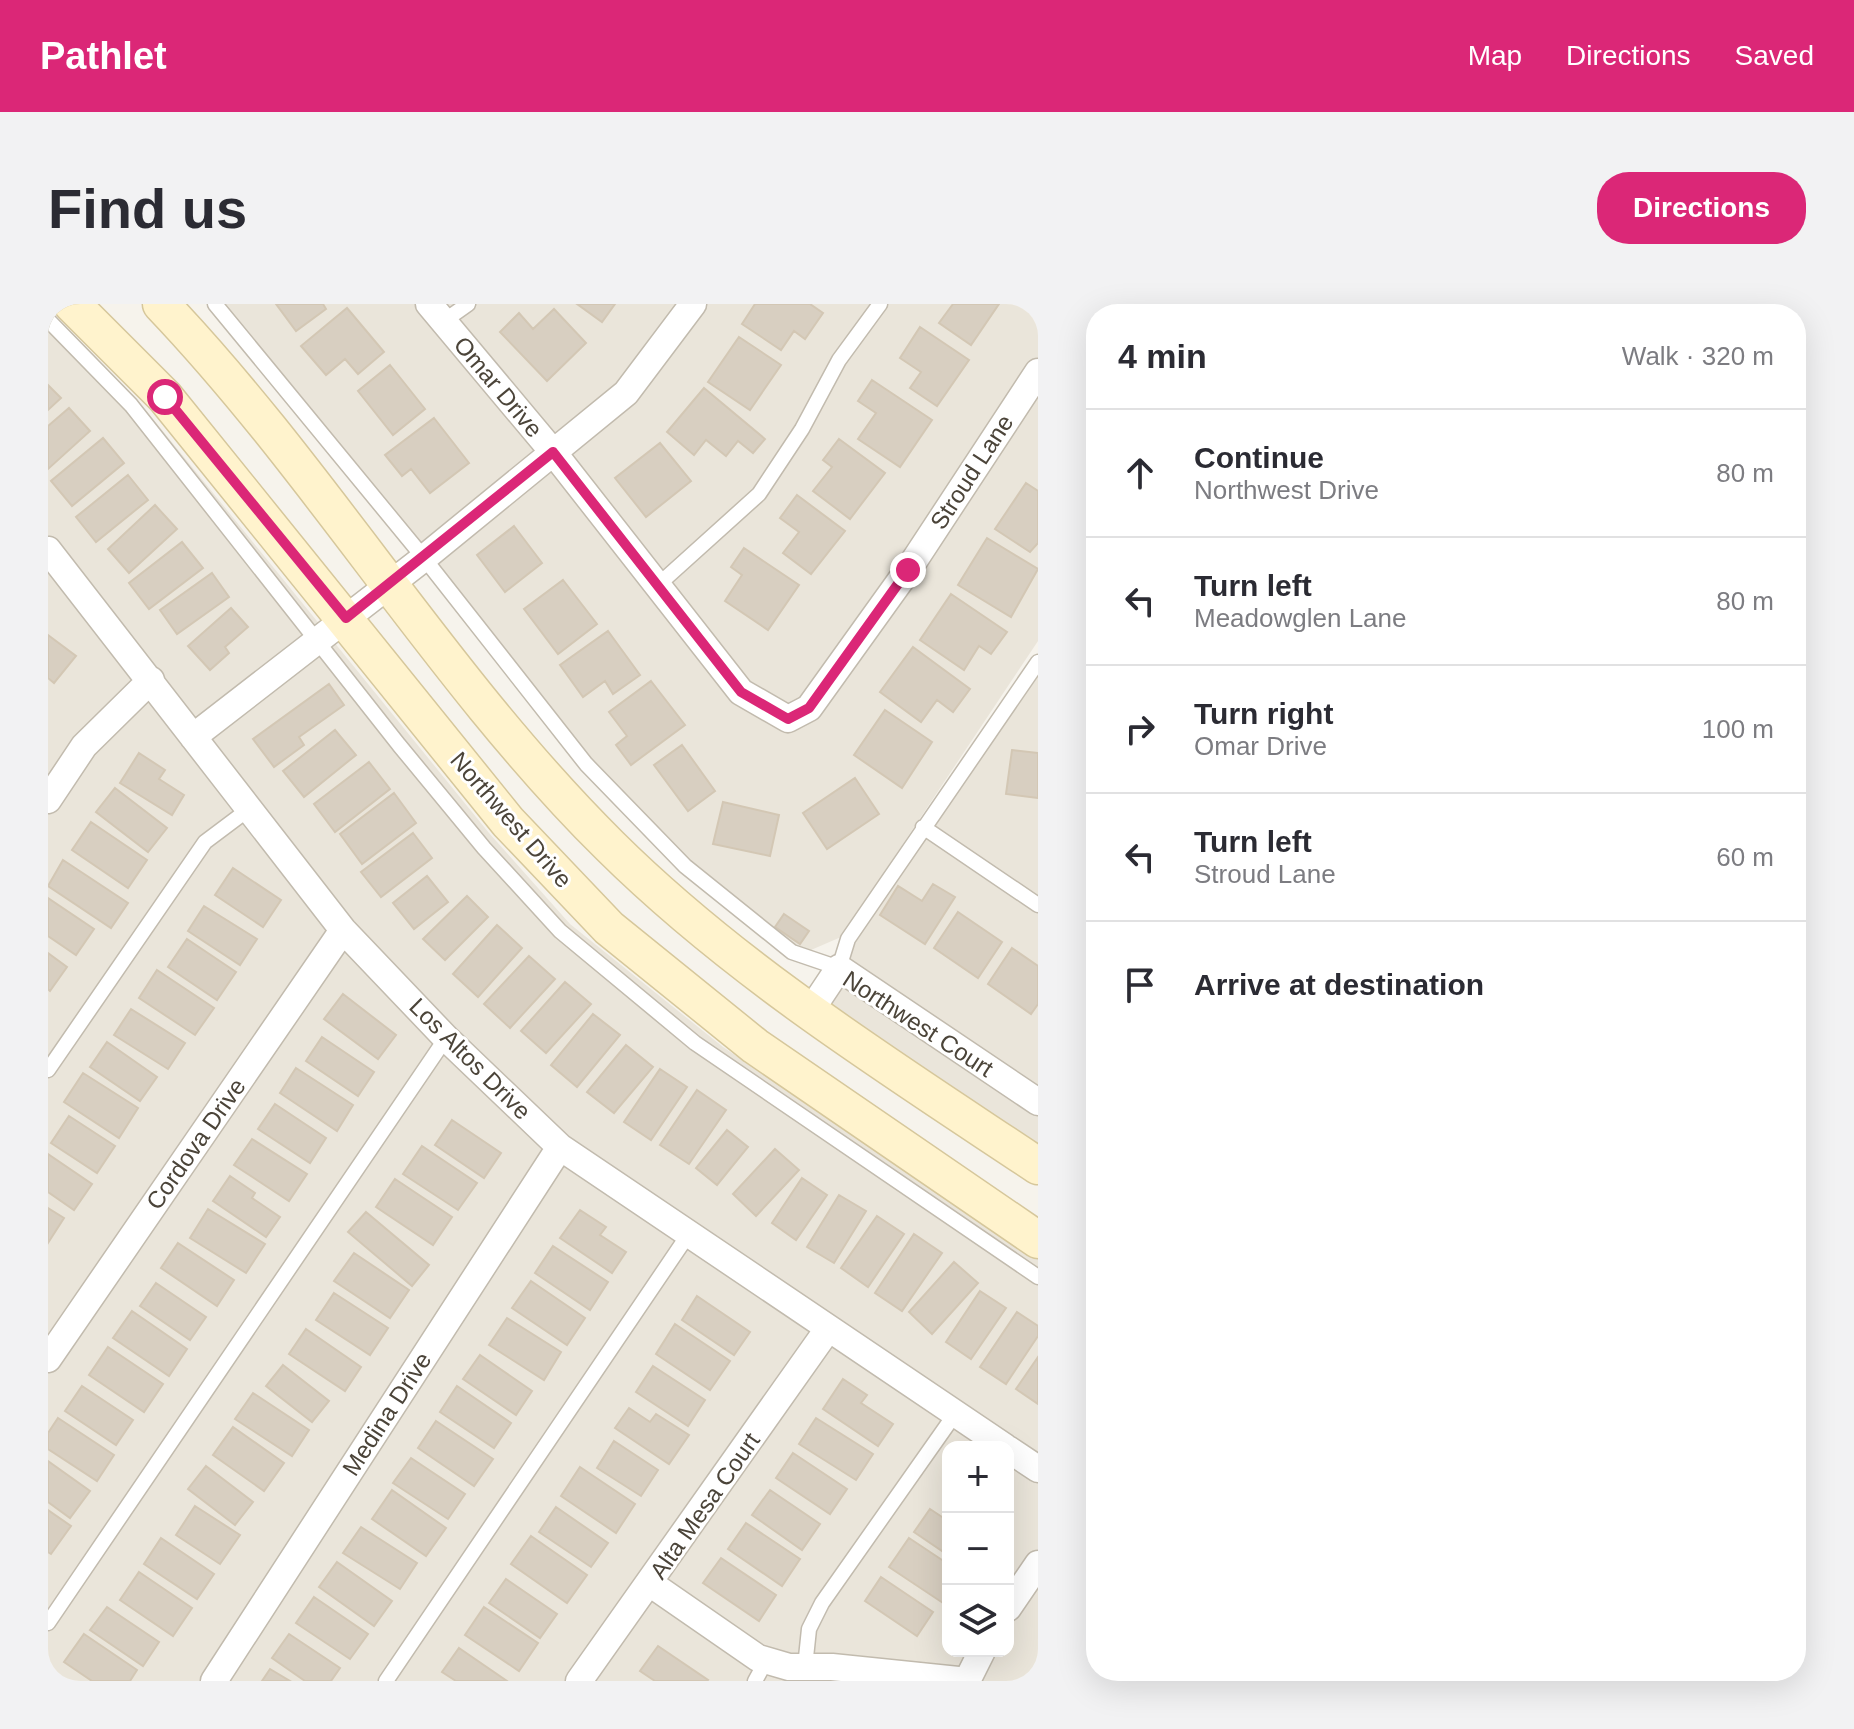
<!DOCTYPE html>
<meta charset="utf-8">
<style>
body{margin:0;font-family:Arial,sans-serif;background:#f2f2f3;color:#2b2b33}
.controls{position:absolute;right:24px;bottom:24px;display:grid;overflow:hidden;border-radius:16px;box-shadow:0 8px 32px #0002}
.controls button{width:72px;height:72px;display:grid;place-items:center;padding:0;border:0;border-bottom:2px solid #e1e1e2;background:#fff;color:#2b2b33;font:40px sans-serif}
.stop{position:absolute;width:24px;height:24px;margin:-18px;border:6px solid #db2777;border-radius:50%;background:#fff}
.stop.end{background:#db2777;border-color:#fff;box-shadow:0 2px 8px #0008}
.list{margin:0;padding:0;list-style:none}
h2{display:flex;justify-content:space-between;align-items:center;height:104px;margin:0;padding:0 32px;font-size:34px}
h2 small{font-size:26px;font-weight:400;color:#7c7c81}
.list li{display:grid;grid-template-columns:52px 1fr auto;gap:24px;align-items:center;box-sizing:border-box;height:128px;padding:0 32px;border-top:2px solid #e1e1e2}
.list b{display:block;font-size:30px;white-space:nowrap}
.list p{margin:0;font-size:26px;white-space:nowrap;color:#7c7c81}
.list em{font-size:26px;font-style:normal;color:#7c7c81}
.icon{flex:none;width:44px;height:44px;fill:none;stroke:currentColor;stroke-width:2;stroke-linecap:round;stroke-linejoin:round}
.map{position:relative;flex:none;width:990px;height:1377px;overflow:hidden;border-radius:32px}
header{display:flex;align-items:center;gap:48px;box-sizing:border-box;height:112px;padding:0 40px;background:#db2777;color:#fff}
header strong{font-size:38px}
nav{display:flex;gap:44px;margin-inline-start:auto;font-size:28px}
.intro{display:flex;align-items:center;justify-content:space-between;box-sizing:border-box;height:192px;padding:0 48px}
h1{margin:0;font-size:56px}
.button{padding:20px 36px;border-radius:32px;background:#db2777;color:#fff;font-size:28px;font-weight:700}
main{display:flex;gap:48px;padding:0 48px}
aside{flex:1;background:#fff;border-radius:32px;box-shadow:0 8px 32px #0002}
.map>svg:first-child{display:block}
</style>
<header>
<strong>Pathlet</strong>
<nav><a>Map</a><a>Directions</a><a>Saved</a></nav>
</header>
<div class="intro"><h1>Find us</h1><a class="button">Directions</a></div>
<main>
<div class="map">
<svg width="990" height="1377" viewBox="0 0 990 1377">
<rect width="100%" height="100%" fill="#f6f3ec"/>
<path fill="#eae5da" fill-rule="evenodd" d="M173,0H990V337L793,633L763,646L748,644L636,553L534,446Z
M0,4L88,94L441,529L522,620L675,743L990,954V1377H0ZM900,1143H960V1347H900Z
M990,367V841L782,704L809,635Z"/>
<path fill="#d8cfc1" stroke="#d3c7b4" stroke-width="2" d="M228,0H275L278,5L248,27Z
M529,0H567L554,18Z
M707,0H762L775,9L757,35L746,27L733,46L694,20Z
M905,0H951L923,41L891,19Z
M299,4L336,48L310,70L297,55L278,71L253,42Z
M506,5L538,39L499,77L452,28L471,9L485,25Z
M872,23L921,56L889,102L862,84L873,68L852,54Z
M691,33L733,61L702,106L660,78Z
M342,61L377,105L345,131L310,87Z
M824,76L884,116L852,163L810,135L828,109L810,97Z
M0,81L13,94L0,106Z
M656,84L717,135L705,149L690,137L678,152L658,136L646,151L619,128Z
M21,104L42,127L0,165V122Z
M386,114L421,159L382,189L363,165L354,172L337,151Z
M55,134L76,159L24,202L3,177Z
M791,135L837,169L802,215L765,187L784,163L775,156Z
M612,139L643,177L598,213L567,174Z
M80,171L100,196L48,238L28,213Z
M978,179L990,187V239L982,248L947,225Z
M749,191L797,227L763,270L735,249L751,228L732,214Z
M107,201L129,225L81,269L60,245Z
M466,222L494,259L457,288L429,251Z
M939,234L990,265L963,313L910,281Z
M134,238L155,264L101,305L81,279Z
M696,244L751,281L720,326L677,297L694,271L683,263Z
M164,269L181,293L129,330L112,306Z
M515,276L549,320L510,350L476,305Z
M903,290L959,328L943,350L931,342L916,366L872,336Z
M183,304L200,323L177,343L181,349L162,366L140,342Z
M560,327L592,371L565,390L557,377L535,393L512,361Z
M0,331L28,352L6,379L0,374Z
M865,343L922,385L905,408L889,396L873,418L832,388Z
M603,377L637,421L583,461L568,441L579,432L561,408Z
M281,380L296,401L251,433L256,441L226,463L205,435Z
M837,406L884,438L854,484L806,451Z
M287,426L308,451L256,493L235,467Z
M634,441L667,487L640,507L606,461Z
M964,446L990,449V494L958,490Z
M91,449L117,466L111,475L136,491L124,511L72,479Z
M321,458L342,485L287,528L266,500Z
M807,474L831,510L779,545L755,509Z
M67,484L119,524L100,548L48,508Z
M346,489L368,519L314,560L292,530Z
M675,498L731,511L722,552L665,540Z
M43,518L99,556L80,584L24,546Z
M365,529L384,554L333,593L313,568Z
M15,556L80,599L63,624L0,582Z
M185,564L233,596L215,623L167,591Z
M379,572L400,598L366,625L345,599Z
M885,580L907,593L877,640L832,611L850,582L874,597Z
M419,592L440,613L397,656L375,635Z
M0,594L46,625L28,651L0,632Z
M156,602L209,635L192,661L140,627Z
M910,608L954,638L930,674L886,644Z
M736,610L761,627L752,640L727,623Z
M449,621L474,644L430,693L405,670Z
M139,635L188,668L169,696L120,663Z
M964,644L990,662V700L983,710L940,680Z
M0,649L19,663L2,687L0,685Z
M481,652L507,675L462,724L436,700Z
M109,666L166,704L147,731L91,694Z
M517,678L543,700L498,749L473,727Z
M295,690L348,731L330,755L276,715Z
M83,705L137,739L120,765L66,731Z
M545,710L572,731L529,783L503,761Z
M274,733L326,768L310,792L258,757Z
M59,738L109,773L92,797L42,763Z
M578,741L605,763L566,809L539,788Z
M248,764L305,801L289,827L232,789Z
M612,765L639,783L603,836L576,818Z
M35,769L90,804L71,834L16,798Z
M649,786L678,806L641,860L612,841Z
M227,800L278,834L262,859L210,825Z
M21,812L67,842L49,869L3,839Z
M404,816L453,849L436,874L387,841Z
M679,826L700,843L669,881L648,864Z
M204,835L259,870L241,897L186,861Z
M374,842L429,879L410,906L355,870Z
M727,845L751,866L708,912L685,890Z
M0,850L44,880L26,906L0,888Z
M182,872L207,889L204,894L232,913L218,933L165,897Z
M754,874L779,891L748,936L724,919Z
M347,875L404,913L385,941L328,903Z
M791,891L818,907L786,959L759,943Z
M0,904L16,914L0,939Z
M160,905L217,940L198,969L142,934Z
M532,906L558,923L552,931L578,948L564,969L512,934Z
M318,908L381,961L364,982L300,928Z
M829,912L856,930L820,983L793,964Z
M866,930L894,949L854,1007L827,989Z
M130,939L186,976L169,1002L113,964Z
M505,942L560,978L542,1006L487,969Z
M306,949L361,986L342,1014L286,977Z
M906,958L930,979L884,1030L861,1008Z
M483,977L537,1014L519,1041L464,1004Z
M108,979L158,1013L142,1036L92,1002Z
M932,987L958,1004L923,1055L898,1038Z
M286,989L340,1024L322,1051L268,1016Z
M649,992L702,1028L686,1051L634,1016Z
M84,1007L139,1045L121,1072L65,1034Z
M969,1008L990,1022V1032L958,1080L932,1063Z
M459,1014L513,1048L496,1076L441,1041Z
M627,1020L682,1057L662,1086L608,1050Z
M258,1025L313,1063L297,1087L241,1050Z
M60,1043L115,1080L96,1108L41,1071Z
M432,1051L484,1087L468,1111L415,1075Z
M990,1053V1100L968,1085Z
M235,1061L281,1097L264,1118L218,1082Z
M605,1062L657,1096L640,1122L588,1088Z
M795,1075L819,1091L813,1099L845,1120L830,1142L775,1105Z
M34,1082L85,1116L68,1141L17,1107Z
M409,1082L463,1119L446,1144L392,1108Z
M205,1089L261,1126L244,1152L187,1115Z
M581,1104L602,1118L608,1110L641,1131L621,1160L567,1124Z
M10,1114L66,1151L49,1177L0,1145V1129Z
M768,1114L825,1150L808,1176L751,1140Z
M388,1117L445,1155L426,1182L370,1144Z
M185,1123L236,1159L216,1187L165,1151Z
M566,1137L610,1166L593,1192L549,1164Z
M745,1149L799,1185L782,1210L728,1174Z
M363,1154L417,1190L400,1215L345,1179Z
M0,1157L42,1187L22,1214L0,1198Z
M158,1162L205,1198L187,1221L140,1185Z
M532,1163L587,1200L568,1229L513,1192Z
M344,1186L398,1224L378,1252L324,1215Z
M722,1186L772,1220L754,1246L704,1211Z
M147,1202L192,1231L172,1260L128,1231Z
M508,1203L560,1239L543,1263L491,1228Z
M882,1205L900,1217V1251L866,1228Z
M0,1206L23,1222L3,1250L0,1248Z
M698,1219L752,1255L734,1282L680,1245Z
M313,1223L369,1259L352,1285L295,1249Z
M483,1232L539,1271L519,1299L463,1260Z
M113,1234L166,1270L149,1295L96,1260Z
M861,1234L900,1260V1292L895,1299L841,1263Z
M673,1254L728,1291L711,1317L655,1279Z
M289,1258L344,1297L326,1322L271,1283Z
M91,1268L144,1304L125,1332L72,1296Z
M833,1273L885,1308L869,1332L817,1297Z
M458,1275L509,1310L492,1334L441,1299Z
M266,1293L320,1330L302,1355L248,1319Z
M59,1303L111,1338L95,1362L42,1326Z
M436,1303L490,1339L471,1367L417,1331Z
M36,1330L89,1366L82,1377H44L16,1358Z
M241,1330L292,1364L283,1377H257L224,1354Z
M610,1342L660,1376L659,1377H607L592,1367Z
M411,1344L459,1377H408L394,1368Z
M222,1365L242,1377H214Z"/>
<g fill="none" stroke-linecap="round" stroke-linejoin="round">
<defs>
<path id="lane" d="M167,0L376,254L538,460L637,562L744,648L791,664L800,635L990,358
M0,16L83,101L351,441L436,544L512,627L647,739L990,973
M396,17L420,0
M609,282L711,190L754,125L791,56L832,0
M875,523L990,601
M0,766L157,538L201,505
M0,1319L398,734
M757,1363L761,1325L774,1299L907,1110
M338,1377L640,931
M707,1377L718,1357"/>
<path id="street" d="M381,0L505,148L693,388L740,415L761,404L860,266L990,68
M0,246L295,626L398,734L512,843L957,1143
M145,433L376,254L578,89L645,0
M0,496L36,442L103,376
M763,706L791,664L990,798
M0,1055L295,626
M960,1145L990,1165
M603,1280L710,1354L741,1363H784L920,1377
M960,1304L990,1260
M166,1377L512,843
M531,1377L780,1025
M919,1377L934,1347"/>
<path id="secondary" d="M24,0L117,93L460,518L561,624L707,742L990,936
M113,0C275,170 395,377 562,542C688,667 843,764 990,862"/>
</defs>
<use href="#lane" stroke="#c2bbae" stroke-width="17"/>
<use href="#street" stroke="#c2bbae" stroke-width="29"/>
<use href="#secondary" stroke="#d6c79b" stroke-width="39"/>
<use href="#lane" stroke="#fff" stroke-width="14"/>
<use href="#street" stroke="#fff" stroke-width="26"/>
<use href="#secondary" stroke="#fff3cd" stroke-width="36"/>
</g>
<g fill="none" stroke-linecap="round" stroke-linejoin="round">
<path stroke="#db2777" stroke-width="10" d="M117,93L298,314L505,148L693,388L740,415L761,404L860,266"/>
</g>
<g text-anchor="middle" stroke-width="6" stroke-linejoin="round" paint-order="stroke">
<g font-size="24" fill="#4b4439" stroke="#fff">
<text transform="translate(450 83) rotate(50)" y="8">Omar Drive</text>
<text transform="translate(924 168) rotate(-57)" y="8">Stroud Lane</text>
<text transform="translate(463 516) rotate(49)" y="8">Northwest Drive</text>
<text transform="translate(870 720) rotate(33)" y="8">Northwest Court</text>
<text transform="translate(422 755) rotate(45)" y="8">Los Altos Drive</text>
<text transform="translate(148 840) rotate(-55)" y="8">Cordova Drive</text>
<text transform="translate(339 1110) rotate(-57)" y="8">Medina Drive</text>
<text transform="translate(657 1202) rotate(-55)" y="8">Alta Mesa Court</text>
</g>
</g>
</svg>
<div class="controls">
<button>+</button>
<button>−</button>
<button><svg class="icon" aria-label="layers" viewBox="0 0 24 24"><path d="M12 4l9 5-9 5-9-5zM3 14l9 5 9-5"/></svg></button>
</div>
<div class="stop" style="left:117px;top:93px"></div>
<div class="stop end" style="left:860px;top:266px"></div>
</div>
<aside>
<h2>4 min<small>Walk · 320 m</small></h2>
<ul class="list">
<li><svg class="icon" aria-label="ahead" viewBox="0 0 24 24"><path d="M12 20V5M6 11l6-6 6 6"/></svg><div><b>Continue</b><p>Northwest Drive</p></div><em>80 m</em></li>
<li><svg class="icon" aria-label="left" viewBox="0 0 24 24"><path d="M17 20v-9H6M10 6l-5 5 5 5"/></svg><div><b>Turn left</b><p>Meadowglen Lane</p></div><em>80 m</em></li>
<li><svg class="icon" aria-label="right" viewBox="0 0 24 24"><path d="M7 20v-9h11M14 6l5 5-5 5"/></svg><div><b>Turn right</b><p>Omar Drive</p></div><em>100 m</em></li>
<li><svg class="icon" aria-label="left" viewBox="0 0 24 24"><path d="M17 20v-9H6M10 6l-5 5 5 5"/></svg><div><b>Turn left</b><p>Stroud Lane</p></div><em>60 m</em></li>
<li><svg class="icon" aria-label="arrive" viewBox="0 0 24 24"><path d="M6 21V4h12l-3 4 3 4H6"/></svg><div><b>Arrive at destination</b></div></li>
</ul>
</aside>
</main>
